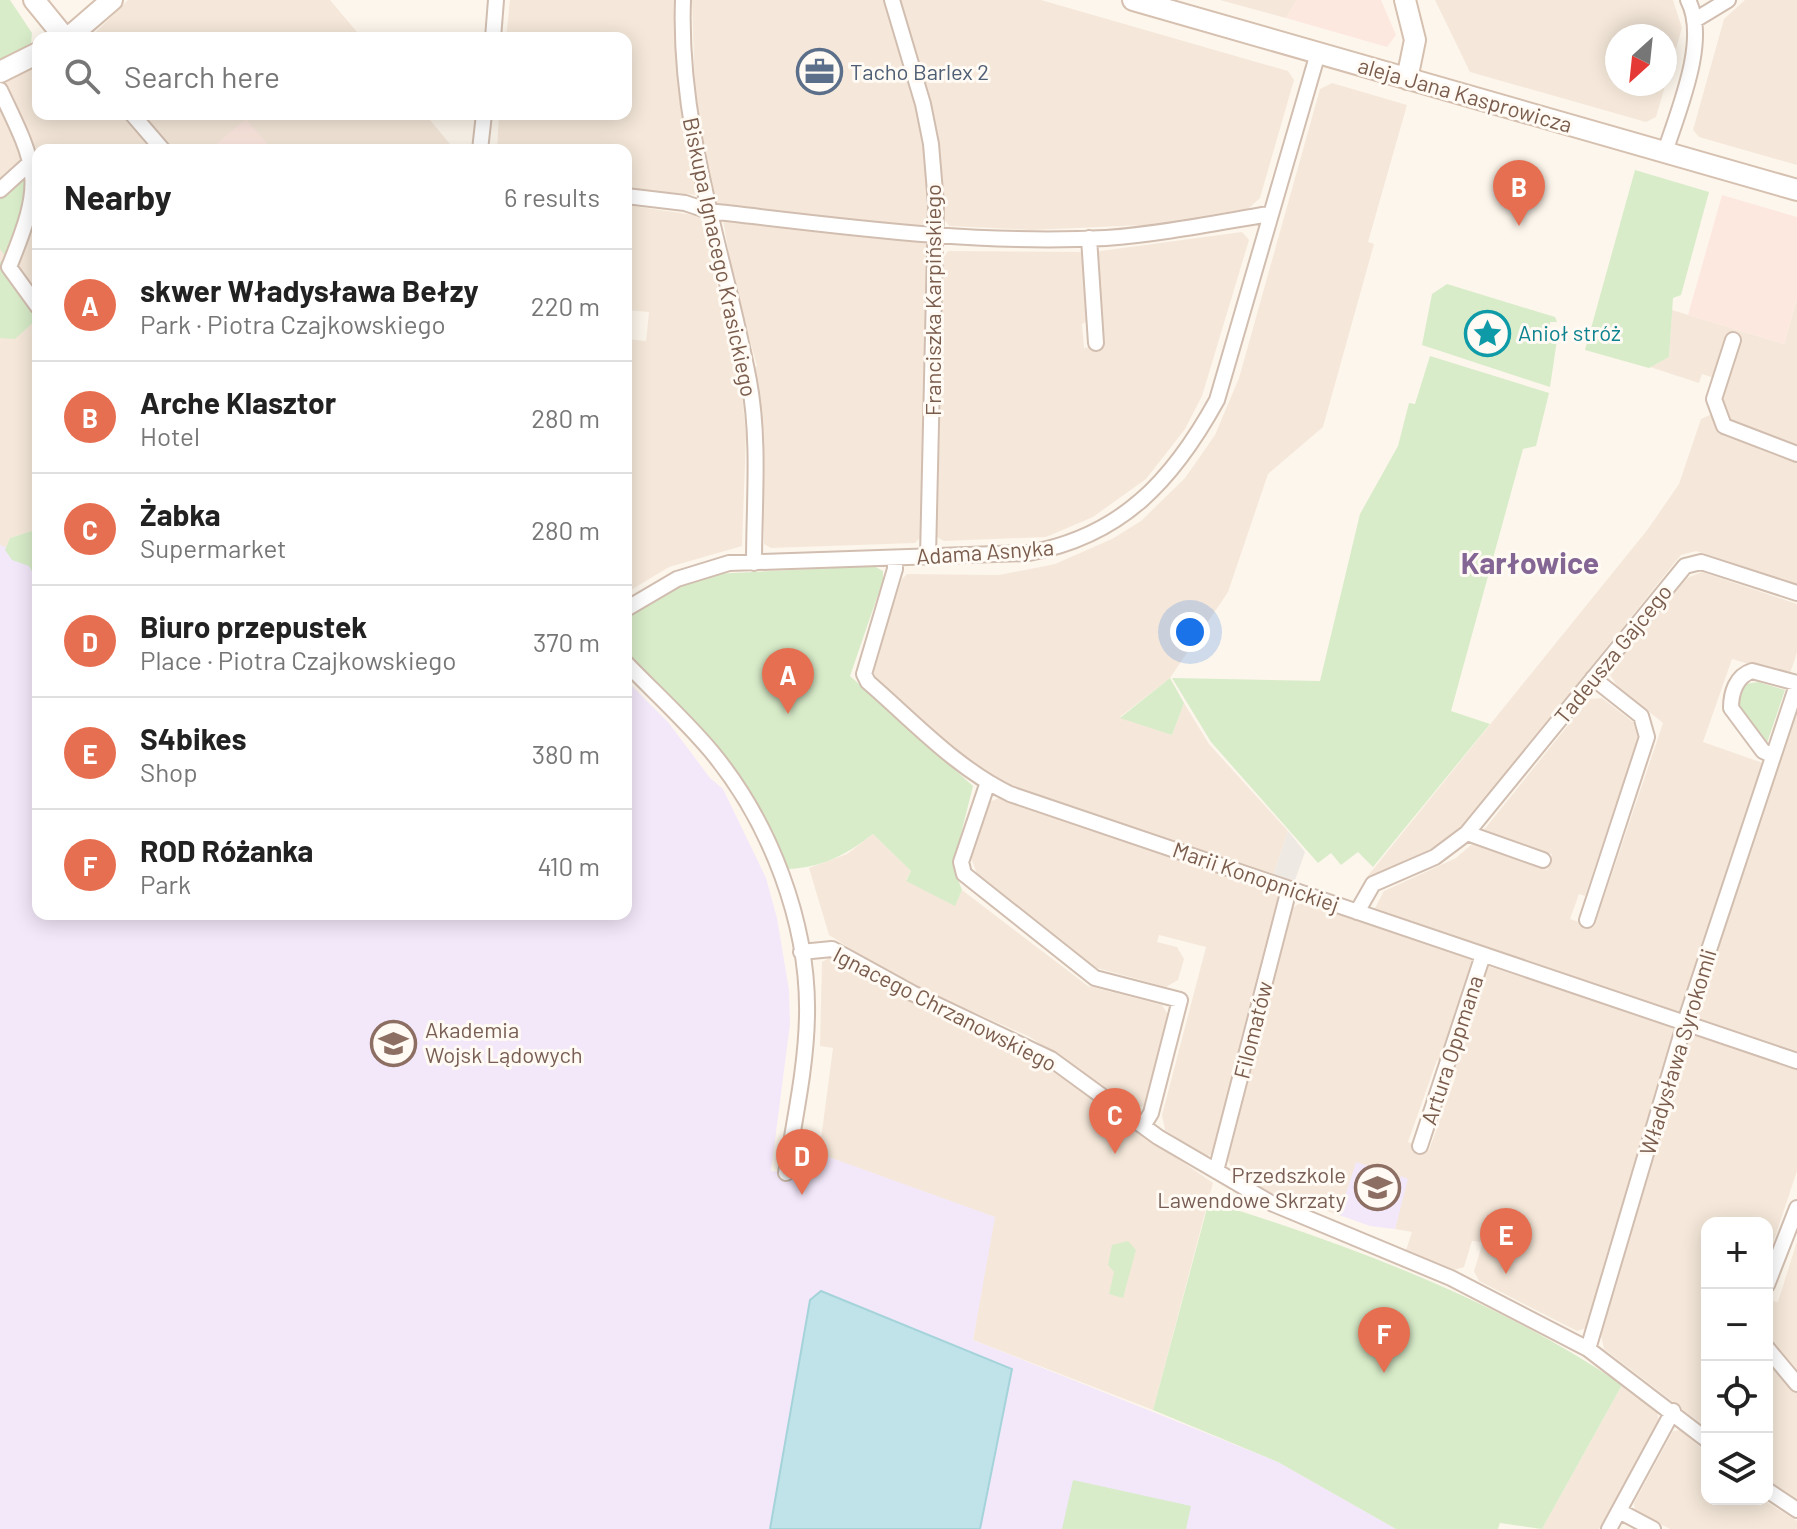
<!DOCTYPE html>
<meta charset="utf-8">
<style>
body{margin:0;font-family:Barlow,sans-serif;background:#f2f2f2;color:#222}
.controls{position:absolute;right:24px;bottom:24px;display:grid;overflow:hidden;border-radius:16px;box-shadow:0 4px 20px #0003}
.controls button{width:72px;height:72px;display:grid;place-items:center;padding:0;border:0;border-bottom:2px solid #e0e0e0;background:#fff;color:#222;font:40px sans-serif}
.compass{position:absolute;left:1605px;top:24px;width:72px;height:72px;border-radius:50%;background:#fff;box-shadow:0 4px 20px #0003;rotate:207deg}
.you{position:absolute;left:1190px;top:632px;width:28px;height:28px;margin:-20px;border:6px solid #fff;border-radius:50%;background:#1a73e8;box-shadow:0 0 0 12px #1a73e833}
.badge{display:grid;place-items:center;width:52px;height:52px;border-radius:50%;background:#e76f51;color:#fff;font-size:26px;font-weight:700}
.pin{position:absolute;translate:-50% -66px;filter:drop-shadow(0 2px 4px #0008)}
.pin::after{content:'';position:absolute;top:42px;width:28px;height:24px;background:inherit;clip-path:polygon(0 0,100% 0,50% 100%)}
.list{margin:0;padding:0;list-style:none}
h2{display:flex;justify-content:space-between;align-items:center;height:104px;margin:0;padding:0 32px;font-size:34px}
h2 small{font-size:26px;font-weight:400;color:#767676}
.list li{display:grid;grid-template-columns:52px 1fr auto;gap:24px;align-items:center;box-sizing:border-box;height:112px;padding:0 32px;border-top:2px solid #e0e0e0}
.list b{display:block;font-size:30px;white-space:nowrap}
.list p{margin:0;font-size:26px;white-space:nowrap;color:#767676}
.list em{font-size:26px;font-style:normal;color:#767676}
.icon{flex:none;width:44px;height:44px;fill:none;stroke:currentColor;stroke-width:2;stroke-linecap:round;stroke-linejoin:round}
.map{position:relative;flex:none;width:1797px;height:1529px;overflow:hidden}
.search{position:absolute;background:#fff;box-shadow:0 4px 20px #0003;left:32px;top:32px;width:600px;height:88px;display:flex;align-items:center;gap:20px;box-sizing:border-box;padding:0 28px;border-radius:16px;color:#767676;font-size:30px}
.panel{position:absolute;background:#fff;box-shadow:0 4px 20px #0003;left:32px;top:144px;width:600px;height:776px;border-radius:16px}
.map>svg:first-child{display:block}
</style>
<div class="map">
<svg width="1797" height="1529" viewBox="0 0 1797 1529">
<rect width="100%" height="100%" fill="#fdf6ec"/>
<path fill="#f5e8da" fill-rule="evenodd" d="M128,0H330L362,38H90Z
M510,0H676L680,92L697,195L626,189V150H497L499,114H626V38H506Z
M692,0H884L920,121L928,180L929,229L717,206L703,150L695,94Z
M900,0H1041L1288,71L1294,80L1260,198L1248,209L1144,225L1032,230L949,226L944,219L941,155L933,112Z
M1220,0H1297L1286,18Z
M1435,0H1673L1682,28L1656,117L1646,122L1470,72ZM1617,36H1665V84H1617Z
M1745,0H1797V165L1699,137L1693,130L1724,19Z
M38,65V114H120L152,150H38V529L10,538L5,550L0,545V83Z
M1332,83L1407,105L1368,242L1374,244L1323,427L1268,474L1228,592L1170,678L1120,717L1172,735L1184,703L1209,744L1288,831L1273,876L1009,785L957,752L874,679L871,672L902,579L907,574L999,575L1055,564L1112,539L1141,521L1185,478L1215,435L1239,378L1320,89Z
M142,114H425L455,150H272L246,120L210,150H174Z
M626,205L701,216L742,393L746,435L742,546L669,567L626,593V339L646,341L649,312L626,310Z
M725,216L927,239L930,243L921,537L915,543L771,548L764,544L761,427L754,367L757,366L735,288L723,220Z
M1242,232L1249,240L1202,396L1185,429L1146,479L1093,517L1046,537L944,541L937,537L944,257L948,251L1086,252L1090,320L1082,324L1084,348L1100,346L1093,252Z
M1797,298V446L1735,426L1722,404L1738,337L1728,334L1714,378L1702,374L1699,383L1650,367L1669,357L1672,310L1784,344Z
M1712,414L1724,436L1797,462V584L1696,551L1681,555L1460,829L1439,845L1366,878L1648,529L1679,484L1701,419Z
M1702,572L1797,604V653L1789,676L1732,659L1703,742L1763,763L1679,1014L1374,910L1384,891L1456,858L1472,844L1547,870L1552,854L1513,845L1483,831L1589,699L1602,698L1633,722L1638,738L1585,896L1579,894L1570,919L1594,927L1663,723L1617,686L1609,673L1687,578Z
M1797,711V1055L1699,1021L1696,1013Z
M999,798L1279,895L1215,1153L1205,1157L1165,1130L1162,1115L1206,947L1159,935L1157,942L1177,947L1184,959L1178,980L1166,987L1097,968L977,874L971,858L987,803Z
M873,834L911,871L906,880L955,905L962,890L1088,986L1162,1005L1169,1016L1145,1105L1136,1109L1030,1037L898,979L829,935L809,868L847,854Z
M1303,901L1475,961L1442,1062L1437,1060L1408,1142L1429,1150L1456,1076L1452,1065L1488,966L1672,1027L1674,1033L1587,1328L1577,1331L1479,1281L1474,1271L1483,1242L1472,1241L1464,1267L1454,1270L1406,1250L1412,1232L1395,1229L1403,1196L1400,1180L1357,1163L1339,1215L1266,1191L1234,1173L1228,1160L1291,909Z
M832,956L916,1004L1020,1049L1213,1183L1153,1410L973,1340L994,1217L819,1154L833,1048L820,1046L822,962Z
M1694,1034L1797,1069V1171L1767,1261V1223H1707V1428L1604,1349L1601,1335L1689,1036Z
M1797,1241V1373L1767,1336V1310L1772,1301L1778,1302Z
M1767,1357L1797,1393V1500L1767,1479Z
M1622,1385L1657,1411L1659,1422L1599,1529H1542Z
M1680,1430L1707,1453V1499H1762L1797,1521V1529H1670L1635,1511L1634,1503L1673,1431Z"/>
<path fill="#fde8e0" d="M1297,0H1381L1396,35L1387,47L1286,18Z
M246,119L272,150H210Z
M1722,195L1797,217V298L1784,344L1688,315Z"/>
<path fill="#efe9e4" d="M1288,831L1305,852L1294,883L1273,876Z"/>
<path fill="#f3e8fa" d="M0,545L38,559V914H626V680L668,722L710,778L723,789L766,878L777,918L789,990L790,1024L771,1171L792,1174L794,1163L815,1165L826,1156L995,1217L973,1340L1278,1462L1396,1529H0Z
M1356,1162L1396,1175L1400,1179L1401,1176L1408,1179L1395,1229L1370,1226L1339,1215Z"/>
<path fill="#d8ecc9" d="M0,0H10L32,33L31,44L0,59Z
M1635,170L1709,192L1681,295L1673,298L1669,357L1649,368L1585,350Z
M26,172L30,197L7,258L0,249V195Z
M0,261L38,313V318L15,339L0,338Z
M1447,284L1555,317L1557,322H1550L1549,337L1557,340L1550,387L1422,345L1432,294Z
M1430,356L1549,393L1536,446L1523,449L1451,711L1490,724L1373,867L1358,852L1341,865L1331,853L1318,863L1211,742L1172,678L1320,681L1360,514L1398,446L1409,403L1415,404Z
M38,529V582L29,566L12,560L5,550L10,538Z
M874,566L883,571V580L850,676L973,786L953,866L962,890L955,906L906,881L911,871L873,834C846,855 821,868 787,869L718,752L626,655V618L682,585L712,574Z
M1170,678L1184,703L1172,735L1120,718Z
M1758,682L1785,690L1767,743L1737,707L1745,684Z
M1209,1201C1354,1247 1496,1299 1622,1385L1542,1529L1500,1523L1498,1529H1396L1278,1462L1153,1410Z
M1128,1241L1136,1250L1123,1298L1109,1294L1114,1272L1108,1265L1112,1245Z
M1073,1480L1191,1506L1186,1529H1062Z"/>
<path fill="#bfe3e8" stroke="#a5d3da" stroke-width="2" d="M821,1291L1012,1369L980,1529H770L810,1300Z"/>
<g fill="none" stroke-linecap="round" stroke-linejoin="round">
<defs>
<path id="street" d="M683,0C678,132 725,254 749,381C760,440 754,503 754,563
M892,0L923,104L931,144L936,204L928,557
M1695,20L1728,0
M493,38L496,0
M0,90C39,171 44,181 9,267L38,307
M132,114L163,150
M480,150L484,114
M1665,152C1678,111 1709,40 1688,0
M0,190L32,161
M626,196L685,203L709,211C841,226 973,245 1106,238C1160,234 1215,223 1269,214
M1089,238L1096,343
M1733,340L1714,399L1724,426L1797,454
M895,558V569L864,674L868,682C913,721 956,768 1010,794L1797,1061
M626,609L677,579L729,563L1029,553C1122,536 1173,480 1217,400L1318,53
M626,663C654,692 685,720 711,751C770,822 809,923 807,1016C806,1069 794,1121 786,1173
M1773,756L1763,751L1731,708C1731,693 1736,676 1752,671L1797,683
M988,782L961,862L964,874L1095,978L1180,1000L1151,1113L1143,1126
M1467,833L1543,860
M1357,912L1373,884L1435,857L1467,833L1685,566L1701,562L1797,593
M1587,920L1647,737L1641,716L1593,678
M801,952L832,949L912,993L1051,1059L1158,1137L1271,1203L1451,1278L1588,1349L1707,1440
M1420,1146L1483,955
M1216,1171L1289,889
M1767,1285L1797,1208
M1767,1348L1797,1384
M1588,1349L1685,1022L1797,685
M1767,1490L1797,1510
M1619,1511L1653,1529
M1609,1529L1673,1411"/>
<path id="secondary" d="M34,0L65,38
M1133,0L1797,190
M1405,0L1415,40L1407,79
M68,38L112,0
M0,72L38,53"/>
</defs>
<use href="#street" stroke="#d1beb0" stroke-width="18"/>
<use href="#secondary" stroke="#d6c0b0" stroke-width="24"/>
<use href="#street" stroke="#fff" stroke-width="14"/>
<use href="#secondary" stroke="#fff" stroke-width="20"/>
</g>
<defs>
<symbol id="office-ring" viewBox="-11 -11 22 22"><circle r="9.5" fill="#fffaf3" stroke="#5c6f8a" stroke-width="1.5"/><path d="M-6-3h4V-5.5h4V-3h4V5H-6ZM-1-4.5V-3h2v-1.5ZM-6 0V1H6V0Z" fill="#5c6f8a"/></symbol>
<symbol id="sight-ring" viewBox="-11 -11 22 22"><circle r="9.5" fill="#fffaf3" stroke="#0f9aa8" stroke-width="1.5"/><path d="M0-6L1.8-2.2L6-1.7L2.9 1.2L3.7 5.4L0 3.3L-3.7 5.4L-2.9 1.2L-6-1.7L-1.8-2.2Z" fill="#0f9aa8"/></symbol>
<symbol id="university-ring" viewBox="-11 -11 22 22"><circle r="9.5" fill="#fffaf3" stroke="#8d6e63" stroke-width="1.5"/><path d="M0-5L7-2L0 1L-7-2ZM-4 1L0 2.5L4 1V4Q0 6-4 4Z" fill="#8d6e63"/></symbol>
<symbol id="school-ring" viewBox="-11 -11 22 22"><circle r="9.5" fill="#fffaf3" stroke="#8d6e63" stroke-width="1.5"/><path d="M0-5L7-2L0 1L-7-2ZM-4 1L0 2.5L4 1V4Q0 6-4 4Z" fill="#8d6e63"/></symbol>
</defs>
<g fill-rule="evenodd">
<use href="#office-ring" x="794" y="46" width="51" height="51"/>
<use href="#sight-ring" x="1462" y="308" width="51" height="51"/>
<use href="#university-ring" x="368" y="1018" width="51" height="51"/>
<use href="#school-ring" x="1352" y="1162" width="51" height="51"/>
</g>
<g text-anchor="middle" stroke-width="6" stroke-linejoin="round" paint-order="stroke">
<g font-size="22" fill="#4e5e75" stroke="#fffaf3" text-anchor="start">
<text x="850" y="80">Tacho Barlex 2</text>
</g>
<g font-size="22" fill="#7a5c4d" stroke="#fffaf3">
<text transform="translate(1465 95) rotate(16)" y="8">aleja Jana Kasprowicza</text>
<text transform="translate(720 257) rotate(78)" y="8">Biskupa Ignacego Krasickiego</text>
<text transform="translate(933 300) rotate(-90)" y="8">Franciszka Karpińskiego</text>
<text transform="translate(985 552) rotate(-4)" y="8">Adama Asnyka</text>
<text transform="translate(1613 654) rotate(-51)" y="8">Tadeusza Gajcego</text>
<text transform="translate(1256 877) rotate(19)" y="8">Marii Konopnickiej</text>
<text transform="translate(945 1009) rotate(27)" y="8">Ignacego Chrzanowskiego</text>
<text transform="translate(1253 1030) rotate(-76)" y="8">Filomatów</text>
<text transform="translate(1452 1050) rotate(-72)" y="8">Artura Oppmana</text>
<text transform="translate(1678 1052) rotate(-73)" y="8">Władysława Syrokomli</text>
</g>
<g font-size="22" fill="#0d838f" stroke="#fffaf3" text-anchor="start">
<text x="1518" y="341">Anioł stróż</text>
</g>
<g font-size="22" fill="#785e54" stroke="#fffaf3" text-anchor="start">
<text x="425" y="1038">Akademia<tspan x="425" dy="25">Wojsk Lądowych</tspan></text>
<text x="1346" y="1183" text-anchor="end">Przedszkole<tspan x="1346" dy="25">Lawendowe Skrzaty</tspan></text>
</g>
<g font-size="30" font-weight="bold" fill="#846695" stroke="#fffaf3">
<text x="1530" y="574">Karłowice</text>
</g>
</g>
</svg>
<div class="controls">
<button>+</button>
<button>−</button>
<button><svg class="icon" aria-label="locate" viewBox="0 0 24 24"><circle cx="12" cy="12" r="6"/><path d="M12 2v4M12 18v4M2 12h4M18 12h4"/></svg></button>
<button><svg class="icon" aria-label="layers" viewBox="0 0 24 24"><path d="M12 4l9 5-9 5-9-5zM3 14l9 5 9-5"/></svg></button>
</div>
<svg class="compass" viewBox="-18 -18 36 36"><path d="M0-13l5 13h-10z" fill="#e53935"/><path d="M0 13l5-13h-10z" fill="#767676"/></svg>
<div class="you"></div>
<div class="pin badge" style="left:788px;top:714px">A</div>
<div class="pin badge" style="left:1519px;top:226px">B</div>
<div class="pin badge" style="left:1115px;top:1154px">C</div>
<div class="pin badge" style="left:802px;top:1195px">D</div>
<div class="pin badge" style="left:1506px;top:1274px">E</div>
<div class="pin badge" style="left:1384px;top:1373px">F</div>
<div class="search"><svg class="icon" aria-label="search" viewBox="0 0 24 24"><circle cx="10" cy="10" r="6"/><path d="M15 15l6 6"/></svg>Search here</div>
<section class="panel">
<h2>Nearby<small>6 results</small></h2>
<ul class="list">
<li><span class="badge">A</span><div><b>skwer Władysława Bełzy</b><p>Park · Piotra Czajkowskiego</p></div><em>220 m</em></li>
<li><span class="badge">B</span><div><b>Arche Klasztor</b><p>Hotel</p></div><em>280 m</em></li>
<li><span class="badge">C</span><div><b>Żabka</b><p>Supermarket</p></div><em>280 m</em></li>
<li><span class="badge">D</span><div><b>Biuro przepustek</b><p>Place · Piotra Czajkowskiego</p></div><em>370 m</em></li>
<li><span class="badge">E</span><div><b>S4bikes</b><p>Shop</p></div><em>380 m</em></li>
<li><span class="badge">F</span><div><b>ROD Różanka</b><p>Park</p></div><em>410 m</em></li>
</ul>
</section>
</div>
